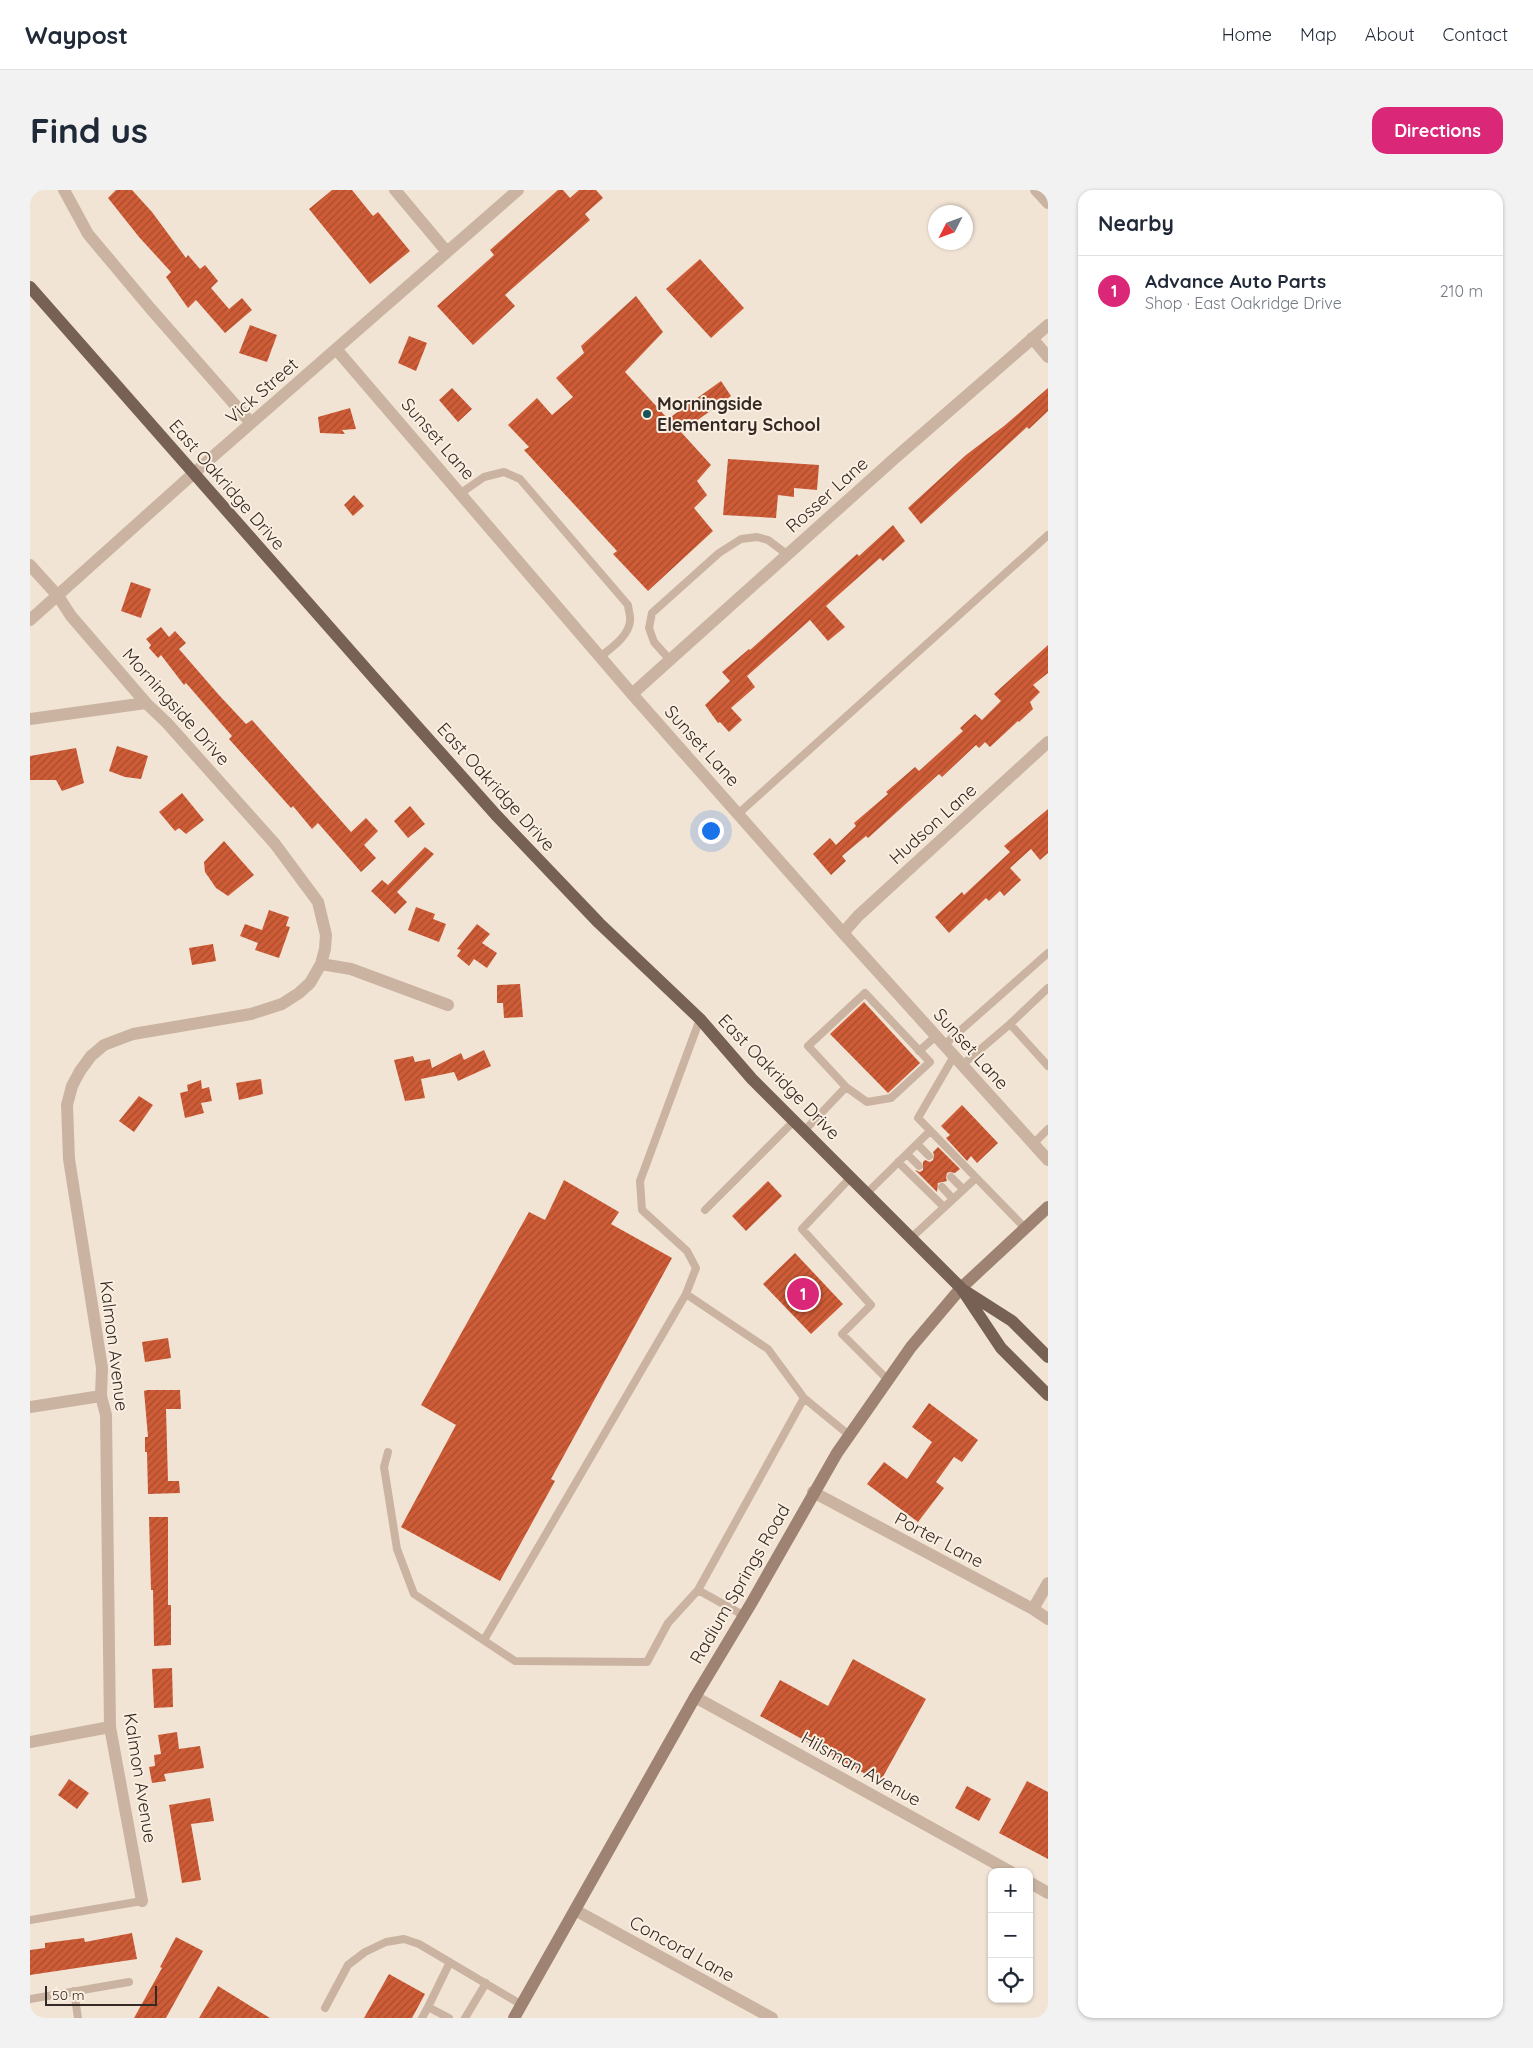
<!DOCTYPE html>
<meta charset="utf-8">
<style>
body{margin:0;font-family:Quicksand,sans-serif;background:#f2f2f3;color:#1f2937}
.controls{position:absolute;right:15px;bottom:15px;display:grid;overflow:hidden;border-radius:10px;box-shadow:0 1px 4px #0004}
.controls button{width:45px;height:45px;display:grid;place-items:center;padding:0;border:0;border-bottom:1px solid #e0e1e3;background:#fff;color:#1f2937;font:25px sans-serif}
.compass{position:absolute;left:898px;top:15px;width:45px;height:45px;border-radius:50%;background:#fff;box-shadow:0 1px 4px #0004;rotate:228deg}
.scale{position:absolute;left:15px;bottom:12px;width:112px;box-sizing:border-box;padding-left:5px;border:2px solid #342924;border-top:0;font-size:14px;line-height:18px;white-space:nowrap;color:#342924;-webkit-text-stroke:4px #faefe1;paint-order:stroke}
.you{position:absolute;left:680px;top:640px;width:18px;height:18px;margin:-12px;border:4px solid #fff;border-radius:50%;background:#1a73e8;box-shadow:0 0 0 8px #1a73e833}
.badge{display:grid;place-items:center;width:32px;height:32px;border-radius:50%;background:#db2777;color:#fff;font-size:16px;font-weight:700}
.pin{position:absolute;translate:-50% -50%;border:2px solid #fff;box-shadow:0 1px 5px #0006}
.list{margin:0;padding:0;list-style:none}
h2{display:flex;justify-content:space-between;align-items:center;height:65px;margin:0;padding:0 20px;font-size:21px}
h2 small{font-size:16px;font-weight:400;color:#747a83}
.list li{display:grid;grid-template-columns:32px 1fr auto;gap:15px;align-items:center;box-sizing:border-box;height:70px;padding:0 20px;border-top:1px solid #e0e1e3}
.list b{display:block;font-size:19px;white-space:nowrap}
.list p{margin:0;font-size:16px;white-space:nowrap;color:#747a83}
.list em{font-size:16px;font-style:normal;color:#747a83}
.icon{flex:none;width:28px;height:28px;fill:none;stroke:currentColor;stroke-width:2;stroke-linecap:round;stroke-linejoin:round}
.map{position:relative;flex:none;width:1018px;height:1828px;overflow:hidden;border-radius:15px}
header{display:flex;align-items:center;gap:30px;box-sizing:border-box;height:70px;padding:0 25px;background:#fff;border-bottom:1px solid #e0e1e3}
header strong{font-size:24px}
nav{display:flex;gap:28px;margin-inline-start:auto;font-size:18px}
.intro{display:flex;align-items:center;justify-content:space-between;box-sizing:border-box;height:120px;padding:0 30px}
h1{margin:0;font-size:35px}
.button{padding:12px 22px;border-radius:15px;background:#db2777;color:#fff;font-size:18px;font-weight:700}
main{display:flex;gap:30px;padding:0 30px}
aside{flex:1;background:#fff;border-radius:15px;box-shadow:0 1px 4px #0004}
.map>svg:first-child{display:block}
</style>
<header>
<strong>Waypost</strong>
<nav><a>Home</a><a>Map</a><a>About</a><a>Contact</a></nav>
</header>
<div class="intro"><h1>Find us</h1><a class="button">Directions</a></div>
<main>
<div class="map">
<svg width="1018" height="1828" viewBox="0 0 1018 1828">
<defs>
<pattern id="building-hatch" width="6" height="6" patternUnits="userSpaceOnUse" patternTransform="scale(1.25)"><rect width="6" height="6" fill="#ce5c37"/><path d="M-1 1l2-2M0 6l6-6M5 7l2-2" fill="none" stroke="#a84c2e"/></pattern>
</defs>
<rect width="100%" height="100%" fill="#f2e4d5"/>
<path fill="url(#building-hatch)" d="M86,0H102L122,22L156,68L158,65L170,79L175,75L188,91L181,98L199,119L212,108L222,120L195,143L166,110L158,118L136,87L141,82L109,47L78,8Z
M302,0H322L343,26L348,22L380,61L340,94L279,19Z
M528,0H533L540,8L549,0H566L573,8L555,24L560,30L475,105L485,116L443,155L407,116L464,65L460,60Z
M670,69L714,118L681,148L636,99Z
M606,106L633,142L595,182L638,229L691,191L701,206L651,242L681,275L667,291L677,305L664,318L683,341L618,401L583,364L587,361L494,260L499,257L478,235L507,208L522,225L543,207L526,188L554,163L551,156Z
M220,135L247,145L237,172L209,163Z
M379,146L397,153L386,181L368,173Z
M422,198L442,219L428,232L409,210Z
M1018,198V221L999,239L997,237L891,334L878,318L936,265L974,236Z
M320,218L326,239L312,240L315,244L290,243L288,227Z
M698,269L789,275L787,300L764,298V307L748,305L746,328L693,325Z
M324,305L334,316L323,326L314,315Z
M863,335L875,351L853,371L850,368L796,416L815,437L798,451L780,430L717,486L725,497L701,518L712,530L699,542L690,532L688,533L675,515L700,491L692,482L719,459L720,460L827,364L829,366Z
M101,392L121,399L111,428L91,421Z
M131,437L139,447L145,441L156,453L149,459L188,504L216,534L222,530L321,642L336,628L348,641L334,655L346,668L331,682L288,633L282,639L263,616L261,618L199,549L202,546L156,493L154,495L131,465L128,468L119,458L121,455L116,449Z
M1018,455V483L1003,495L1010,502L1000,512L1003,519L989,532L988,531L960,557L955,552L949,558L946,555L912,587L909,584L838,648L836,646L812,666L816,671L801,685L783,664L800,648L806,655L826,636L824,633L858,604L856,602L885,577L889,581L933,541L930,538L945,524L952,530L971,511L964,504Z
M87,556L118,566L111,589L95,587L79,581Z
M46,558L54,593L32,601L26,590H0V566Z
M152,603L174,630L156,644L149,638L145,641L129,622Z
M380,616L395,634L378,648L364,631Z
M1018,619V663L1010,670L1001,659L980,678L991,690L974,706L970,701L959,711L956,708L919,743L905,727L932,702L934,705L980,662L974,656Z
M194,651L224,685L198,706L186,698L175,682L174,672Z
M395,657L404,664L367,702L377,712L365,724L341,701L352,690L358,695Z
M386,717L405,724L403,729L416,734L409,752L378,740Z
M239,720L259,727L256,736L260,737L249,768L225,760L228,753L210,746L215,734L232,740Z
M447,734L460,744L452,753L467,763L457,778L444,769L439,776L427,766L431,760L427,759Z
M183,754L186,771L162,775L159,758Z
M490,794L493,827L474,828L473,813H467V795Z
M834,812L890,873L858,903L800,844Z
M454,860L461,876L428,891L424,882L391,889L395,908L375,911L364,870L383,866L385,872L400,869L402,878L431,863L434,870Z
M231,889L233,904L209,910L206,893Z
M171,890L172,899L179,897L182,911L171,913L174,923L155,928L150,903L158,901L157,895Z
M109,906L123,915L104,942L89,931Z
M932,915L968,953L947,973L941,966L937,971L916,948L920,945L911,936Z
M908,957L930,979L925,983L920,982L917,983L916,988L917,991L908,993L907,1002L885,980L890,982L893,980V972L895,970L900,972L903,970L904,965L903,962Z
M534,990L589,1022L581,1034L642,1068L521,1289L525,1291L470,1391L371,1337L426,1235L391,1215L499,1022L515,1030Z
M738,991L752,1006L716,1041L702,1026Z
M765,1063L813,1114L781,1144L733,1094Z
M138,1148L141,1168L115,1172L112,1152Z
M117,1200H150L151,1219H136L138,1291H149L150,1303L118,1304L117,1262H115V1247H118L114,1201Z
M899,1213L948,1250L932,1272L924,1267L906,1292L914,1298L888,1332L837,1294L854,1272L877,1289L902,1252L882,1237Z
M119,1327H138V1415H141V1455L124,1456L123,1400H121Z
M823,1469L896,1509L850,1592L730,1526L750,1490L798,1516Z
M142,1478L143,1517L124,1518L122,1479Z
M147,1542L149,1559L170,1556L174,1578L134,1584L136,1591L122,1593L119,1577L125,1576L124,1565L131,1564L128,1545Z
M39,1589L59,1603L47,1619L28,1605Z
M997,1591L1018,1602V1669L969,1643Z
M937,1596L961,1609L949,1631L925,1618Z
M180,1608L184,1631L161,1634L171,1690L152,1693L139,1615Z
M102,1743L107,1769L0,1785V1760L15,1758V1753L54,1748L55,1752Z
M146,1747L173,1761L136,1828H104L132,1778L130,1777Z
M359,1784L395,1804L382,1828H334Z
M188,1796L240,1828H169Z"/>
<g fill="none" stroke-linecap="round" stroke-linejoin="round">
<path stroke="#cab4a1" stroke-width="8" d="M431,303L454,287L474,282L490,289L598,415C598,419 601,426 600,431C599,446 581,458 570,467
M640,470L624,452L619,438L622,423L689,363L711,349L727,347L738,350L758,365
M709,623L1018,345
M670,829L610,991L612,1020L657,1061L666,1078L656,1104L738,1159L774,1208L819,1245
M980,834L1018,798
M914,855L1018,763
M889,861L906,846
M924,866L888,928L995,1038
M932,875L980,834L1018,876
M775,940L816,897L837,912L861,908L900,872L835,803L778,856L816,897
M887,954L899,966
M1003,954L1018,939
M877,964L889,976
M868,972L914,1017
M821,987L772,1039L841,1115L812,1144L858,1190
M921,987L933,999
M912,997L923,1009
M837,1003L900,941
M675,1020L765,930
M881,1048L946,988
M358,1262L354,1277L367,1359L384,1404L485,1471L617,1472L638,1433L668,1400L774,1208
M668,1400L713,1425
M454,1450L656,1104
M0,1730L112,1711
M44,1801L48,1828
M0,1809L99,1792
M295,1818L318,1775L335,1762L356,1752L374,1749L389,1754L492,1815
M392,1828L398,1817
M419,1828L398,1817L420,1772
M435,1828L456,1793"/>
<path stroke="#cab4a1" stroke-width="12" d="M34,0L58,44L120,118L221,233
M365,0L417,62
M1006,0L1018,13
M1002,148L1018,167
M306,159L602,504L813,743L1018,970
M0,375L28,406L41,426L116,513L137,533L245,654L288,712L296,745L295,759L291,774L280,793L269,803L252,814L221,824L103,844L74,855L61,866L50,881L42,896L37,915L39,969L72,1178L71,1206L76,1225L80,1537L112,1711
M0,430L164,283L488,0
M602,504L865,268L1018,135
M0,529L116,513
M813,743L828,726L1018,552
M291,774L321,779L418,815
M0,1217L71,1206
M783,1302L1003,1419L1018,1429
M1003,1419L1018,1393
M665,1507L981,1682
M0,1552L80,1537
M999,1692L1018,1703
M545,1720L742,1828"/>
<path stroke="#9e8272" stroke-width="12" d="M484,1828L665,1507L722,1412L807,1263L881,1157L931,1098L1018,1017"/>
<path stroke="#776054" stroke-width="12" d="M0,97L344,488L466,625L569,733L670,829L722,889L931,1098L971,1158L1018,1205
M935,1101L982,1131L1018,1167"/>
</g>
<circle fill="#175357" stroke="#faefe1" stroke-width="2" cx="617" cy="224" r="5"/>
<g text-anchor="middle" stroke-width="4" stroke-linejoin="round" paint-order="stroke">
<g font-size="18" fill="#342924" stroke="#faefe1">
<text transform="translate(232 201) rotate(-41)" y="6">Vick Street</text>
<text transform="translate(408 249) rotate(49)" y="6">Sunset Lane</text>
<text transform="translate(197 295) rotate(49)" y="6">East Oakridge Drive</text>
<text transform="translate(797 305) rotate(-42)" y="6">Rosser Lane</text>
<text transform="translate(146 517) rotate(48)" y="6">Morningside Drive</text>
<text transform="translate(672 556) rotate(48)" y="6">Sunset Lane</text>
<text transform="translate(466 597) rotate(48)" y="6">East Oakridge Drive</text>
<text transform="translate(903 634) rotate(-42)" y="6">Hudson Lane</text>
<text transform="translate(941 859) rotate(48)" y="6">Sunset Lane</text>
<text transform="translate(749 887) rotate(46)" y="6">East Oakridge Drive</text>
<text transform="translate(84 1156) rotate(83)" y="6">Kalmon Avenue</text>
<text transform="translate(909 1350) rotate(28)" y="6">Porter Lane</text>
<text transform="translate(710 1394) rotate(-60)" y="6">Radium Springs Road</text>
<text transform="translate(831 1579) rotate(29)" y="6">Hilsman Avenue</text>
<text transform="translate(110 1588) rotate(81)" y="6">Kalmon Avenue</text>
<text transform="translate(652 1759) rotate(29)" y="6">Concord Lane</text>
</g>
<g font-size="18" font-weight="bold" fill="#342924" stroke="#faefe1" text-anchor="start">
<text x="627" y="220">Morningside<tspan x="627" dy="21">Elementary School</tspan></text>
</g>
</g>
</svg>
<div class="controls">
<button>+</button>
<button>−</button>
<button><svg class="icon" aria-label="locate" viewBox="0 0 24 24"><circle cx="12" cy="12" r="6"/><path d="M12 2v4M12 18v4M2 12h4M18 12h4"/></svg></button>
</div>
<svg class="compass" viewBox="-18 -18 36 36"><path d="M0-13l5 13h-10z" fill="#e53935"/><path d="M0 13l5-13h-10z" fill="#747a83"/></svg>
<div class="scale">50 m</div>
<div class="you"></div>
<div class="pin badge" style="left:773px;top:1104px">1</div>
</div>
<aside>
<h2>Nearby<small></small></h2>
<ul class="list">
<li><span class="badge">1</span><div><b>Advance Auto Parts</b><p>Shop · East Oakridge Drive</p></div><em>210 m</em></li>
</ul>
</aside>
</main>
